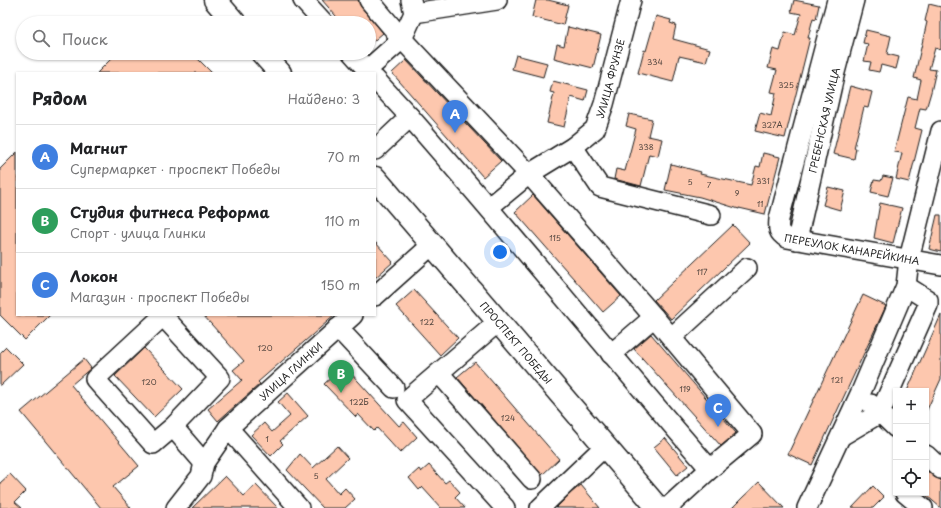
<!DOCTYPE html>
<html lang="ru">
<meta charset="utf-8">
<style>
body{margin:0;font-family:"Playpen Sans",sans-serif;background:#f6f6f6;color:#202124}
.controls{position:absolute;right:12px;bottom:12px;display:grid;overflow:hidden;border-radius:0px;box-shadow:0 1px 3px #0004}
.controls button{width:36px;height:36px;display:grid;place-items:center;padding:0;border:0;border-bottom:1px solid #e0e0e0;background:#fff;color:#202124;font:20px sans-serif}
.you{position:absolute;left:500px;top:252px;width:14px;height:14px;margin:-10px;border:3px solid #fff;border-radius:50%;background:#1a73e8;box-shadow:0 0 0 6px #1a73e833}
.badge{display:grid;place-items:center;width:26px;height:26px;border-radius:50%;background:#ea580c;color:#fff;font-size:13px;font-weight:700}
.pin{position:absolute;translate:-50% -33px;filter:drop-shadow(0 1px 2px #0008)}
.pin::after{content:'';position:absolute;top:21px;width:14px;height:12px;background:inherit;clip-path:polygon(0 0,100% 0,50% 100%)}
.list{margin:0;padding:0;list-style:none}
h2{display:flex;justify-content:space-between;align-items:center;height:52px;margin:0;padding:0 16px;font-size:17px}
h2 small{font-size:13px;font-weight:400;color:#757577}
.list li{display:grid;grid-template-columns:26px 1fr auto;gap:12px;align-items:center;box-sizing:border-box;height:64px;padding:0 16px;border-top:1px solid #e0e0e0}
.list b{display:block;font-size:15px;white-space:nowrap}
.list p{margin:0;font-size:13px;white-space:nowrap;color:#757577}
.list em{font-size:13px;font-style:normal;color:#757577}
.icon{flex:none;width:22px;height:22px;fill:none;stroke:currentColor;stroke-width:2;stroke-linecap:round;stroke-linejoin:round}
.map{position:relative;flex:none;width:941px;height:508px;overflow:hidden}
.search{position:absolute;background:#fff;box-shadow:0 1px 3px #0004;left:16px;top:16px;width:360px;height:44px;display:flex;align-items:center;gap:10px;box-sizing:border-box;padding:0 14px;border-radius:22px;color:#757577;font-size:15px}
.panel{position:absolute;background:#fff;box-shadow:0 1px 3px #0004;left:16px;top:72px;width:360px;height:244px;border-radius:0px}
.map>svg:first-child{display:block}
</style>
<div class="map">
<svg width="941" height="508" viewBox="0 0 941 508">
<rect width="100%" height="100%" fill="#fff"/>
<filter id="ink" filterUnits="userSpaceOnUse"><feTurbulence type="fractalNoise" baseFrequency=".025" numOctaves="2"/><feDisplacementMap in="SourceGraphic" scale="8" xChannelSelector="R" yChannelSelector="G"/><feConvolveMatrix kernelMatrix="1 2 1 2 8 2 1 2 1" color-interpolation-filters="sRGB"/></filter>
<g filter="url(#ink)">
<path fill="#fdc7ae" stroke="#1c1c1c" d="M322,0H358L361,7L383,33L369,45V23H342Z
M536,0H548L568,5L563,25L532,17Z
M794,0L819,5L816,19L813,18L808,38H810L785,138L755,131L760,113L771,116L776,93L771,92L777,70L768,68L773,49L780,51L785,32L795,35L801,14L791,12Z
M929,4L941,7V50L935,48L929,69L936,70L931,92L926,109L920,108L915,128L922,130L909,182L896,179L902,153L894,152L908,97L917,99L921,80L914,78L927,22L925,21Z
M656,16L671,20L670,23L676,25L673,39L710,49L706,62L679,56L673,82L638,73L644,50L646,51Z
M568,27L601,35L593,68L554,58L557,44L564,46Z
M866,30L891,36L887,54L899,57L896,69L881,65L879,72L869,70L871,62L864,61L868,44L863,43Z
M117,53H192L212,73H97Z
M516,55L547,63L543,77L512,69Z
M406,60L501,161L483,177L392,73Z
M553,81L588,90L585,101L571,97L564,127L547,123L554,93L550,92Z
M850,86L872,92L868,108L864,107L854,148H856L854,159L833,154Z
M629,114L652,119L648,136L662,139L658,156L649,154L641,186L614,179L616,169L625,171L636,129L626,126Z
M17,152V315H50L25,340L0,315V169Z
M763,153L780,157L765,214L739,208V209L700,197L665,190L671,164L701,172L700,174L751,185L756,166L760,167Z
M883,176L893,178L888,196L871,192L874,180L881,181Z
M828,187L845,191L840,210L823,205Z
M533,195L621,296L603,312L515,212Z
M880,203L902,208L893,243L874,238Z
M937,215H941V252L929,249Z
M733,225L750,243L671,319L654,300Z
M375,242L393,262L375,278Z
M414,290L458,338L440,355L396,306Z
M863,295L886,306L812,465L788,454Z
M203,315H335L258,382L260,384L218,421L208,409L242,380L233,370L244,361Z
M941,315V379L926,412V391H907Z
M651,334L736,433L721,446L634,349Z
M6,347L23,364L0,386V353Z
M144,348L183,389L154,417L115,376Z
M84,359L91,368L71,385L139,466L113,487L131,508H101L21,412Z
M475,362L559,459L542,475L457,377Z
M348,370L399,426L404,422L417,437L400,453L377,428L374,431L358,414L356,417L324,384L334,375L337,379Z
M288,393L308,416L280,441L283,444L271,456L251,435L264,423L272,432L290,416L278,402Z
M665,438L688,466L677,475L654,447Z
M337,446L348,458L326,479L339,494L345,488L355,499L345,508H323L287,470L300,454L313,468Z
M429,465L445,483L449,480L460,492L455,497L465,508H441L422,487L419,490L409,478L419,469L421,472Z
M926,470L934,477L941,480V508L926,495Z
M10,474L26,491L15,502L22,508H0V483Z
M225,476L244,496L256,485L278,508H192Z
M759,482L784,508H732L743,497Z
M581,485L600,508H556L572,492Z
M873,486L884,497L873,508H852Z"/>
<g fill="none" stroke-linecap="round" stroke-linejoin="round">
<defs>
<g id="minor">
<path d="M303,0L324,23"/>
<path d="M369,0L402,39L529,174L654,317"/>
<path id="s1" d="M837,0L779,219C778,229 778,233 787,238L941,265"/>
<path d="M414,13L497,0"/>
<path d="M352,53L370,73"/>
<path d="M367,70L402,39L414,13L411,0"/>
<path d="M375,79L410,117"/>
<path d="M573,147L600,187L711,215"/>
<path d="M375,150L410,117C512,233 609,353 710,469L667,508"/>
<path id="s2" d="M489,207L529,174L573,147L595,129L604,104L631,0"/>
<path id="s3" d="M797,240L834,76L854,0"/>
<path d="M375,296L433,244"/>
<path d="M498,322L407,400L505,508"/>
<path d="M338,328L394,388"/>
<path d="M672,337L747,268"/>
<path d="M611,354L654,317L752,434L710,469"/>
<path d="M439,373L532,479"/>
<path d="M871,404L896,428"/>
<path d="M173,427L153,444L95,379L163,316L220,378L173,427L204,463"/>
<path d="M228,428L299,508"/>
<path d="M841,436L880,413L928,305V300L906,286"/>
<path d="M926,455L941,469"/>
<path d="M905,493L923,508"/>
<path id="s4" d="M176,508L201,476L204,463L228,428L353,315"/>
<path d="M540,508L605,446"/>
<path d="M807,508L861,392L906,286L909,259L941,131"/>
</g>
<g id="major">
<path d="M215,0L235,23"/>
<path d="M262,53L280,73"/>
<path id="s5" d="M375,178L658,508"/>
</g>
</defs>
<use href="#minor" stroke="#1c1c1c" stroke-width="22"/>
<use href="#major" stroke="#1c1c1c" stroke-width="25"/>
<use href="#minor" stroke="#fff" stroke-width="19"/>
<use href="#major" stroke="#fff" stroke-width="22"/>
</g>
</g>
<g text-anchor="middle" stroke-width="3" stroke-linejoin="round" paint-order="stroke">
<g font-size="8" fill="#544740">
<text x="655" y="65">334</text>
<text x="786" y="88">325</text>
<text x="772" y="128">327А</text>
<text x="646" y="150">338</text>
<text x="763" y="184">331</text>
<text x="690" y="185">5</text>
<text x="709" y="188">7</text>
<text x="737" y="196">9</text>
<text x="760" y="207">11</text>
<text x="555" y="241">115</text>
<text x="702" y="275">117</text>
<text x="427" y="325">122</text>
<text x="265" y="351">120</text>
<text x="837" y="383">121</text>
<text x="149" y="385">120</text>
<text x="685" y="392">119</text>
<text x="359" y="405">122Б</text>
<text x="508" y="421">124</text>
<text x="267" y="442">1</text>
<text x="316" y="479">5</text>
</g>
<g font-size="10" fill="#1c1c1c" stroke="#fff">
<text dy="4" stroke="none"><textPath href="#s2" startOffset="185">УЛИЦА ФРУНЗЕ</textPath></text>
<text dy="4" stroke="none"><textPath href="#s3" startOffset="123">ГРЕБЕНСКАЯ УЛИЦА</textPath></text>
<text dy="4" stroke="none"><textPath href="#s1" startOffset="315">ПЕРЕУЛОК КАНАРЕЙКИНА</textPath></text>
<text dy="4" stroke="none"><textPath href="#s5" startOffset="217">ПРОСПЕКТ ПОБЕДЫ</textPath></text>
<text dy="4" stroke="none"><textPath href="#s4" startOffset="181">УЛИЦА ГЛИНКИ</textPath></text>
</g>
</g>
</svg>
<div class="controls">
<button>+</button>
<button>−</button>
<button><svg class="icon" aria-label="locate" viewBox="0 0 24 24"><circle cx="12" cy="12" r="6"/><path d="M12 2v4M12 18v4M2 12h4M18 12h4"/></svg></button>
</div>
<div class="you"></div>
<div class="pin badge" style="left:455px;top:133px;background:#3f7fe0">A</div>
<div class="pin badge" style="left:341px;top:393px;background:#2e9e5b">B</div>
<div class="pin badge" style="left:718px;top:427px;background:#3f7fe0">C</div>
<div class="search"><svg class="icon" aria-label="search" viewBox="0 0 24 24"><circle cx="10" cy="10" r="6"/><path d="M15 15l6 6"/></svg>Поиск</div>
<section class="panel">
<h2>Рядом<small>Найдено: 3</small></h2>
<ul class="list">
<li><span class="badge" style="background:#3f7fe0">A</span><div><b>Магнит</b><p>Супермаркет · проспект Победы</p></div><em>70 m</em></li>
<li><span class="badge" style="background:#2e9e5b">B</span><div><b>Студия фитнеса Реформа</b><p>Спорт · улица Глинки</p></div><em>110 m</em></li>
<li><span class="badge" style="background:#3f7fe0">C</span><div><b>Локон</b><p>Магазин · проспект Победы</p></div><em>150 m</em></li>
</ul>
</section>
</div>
